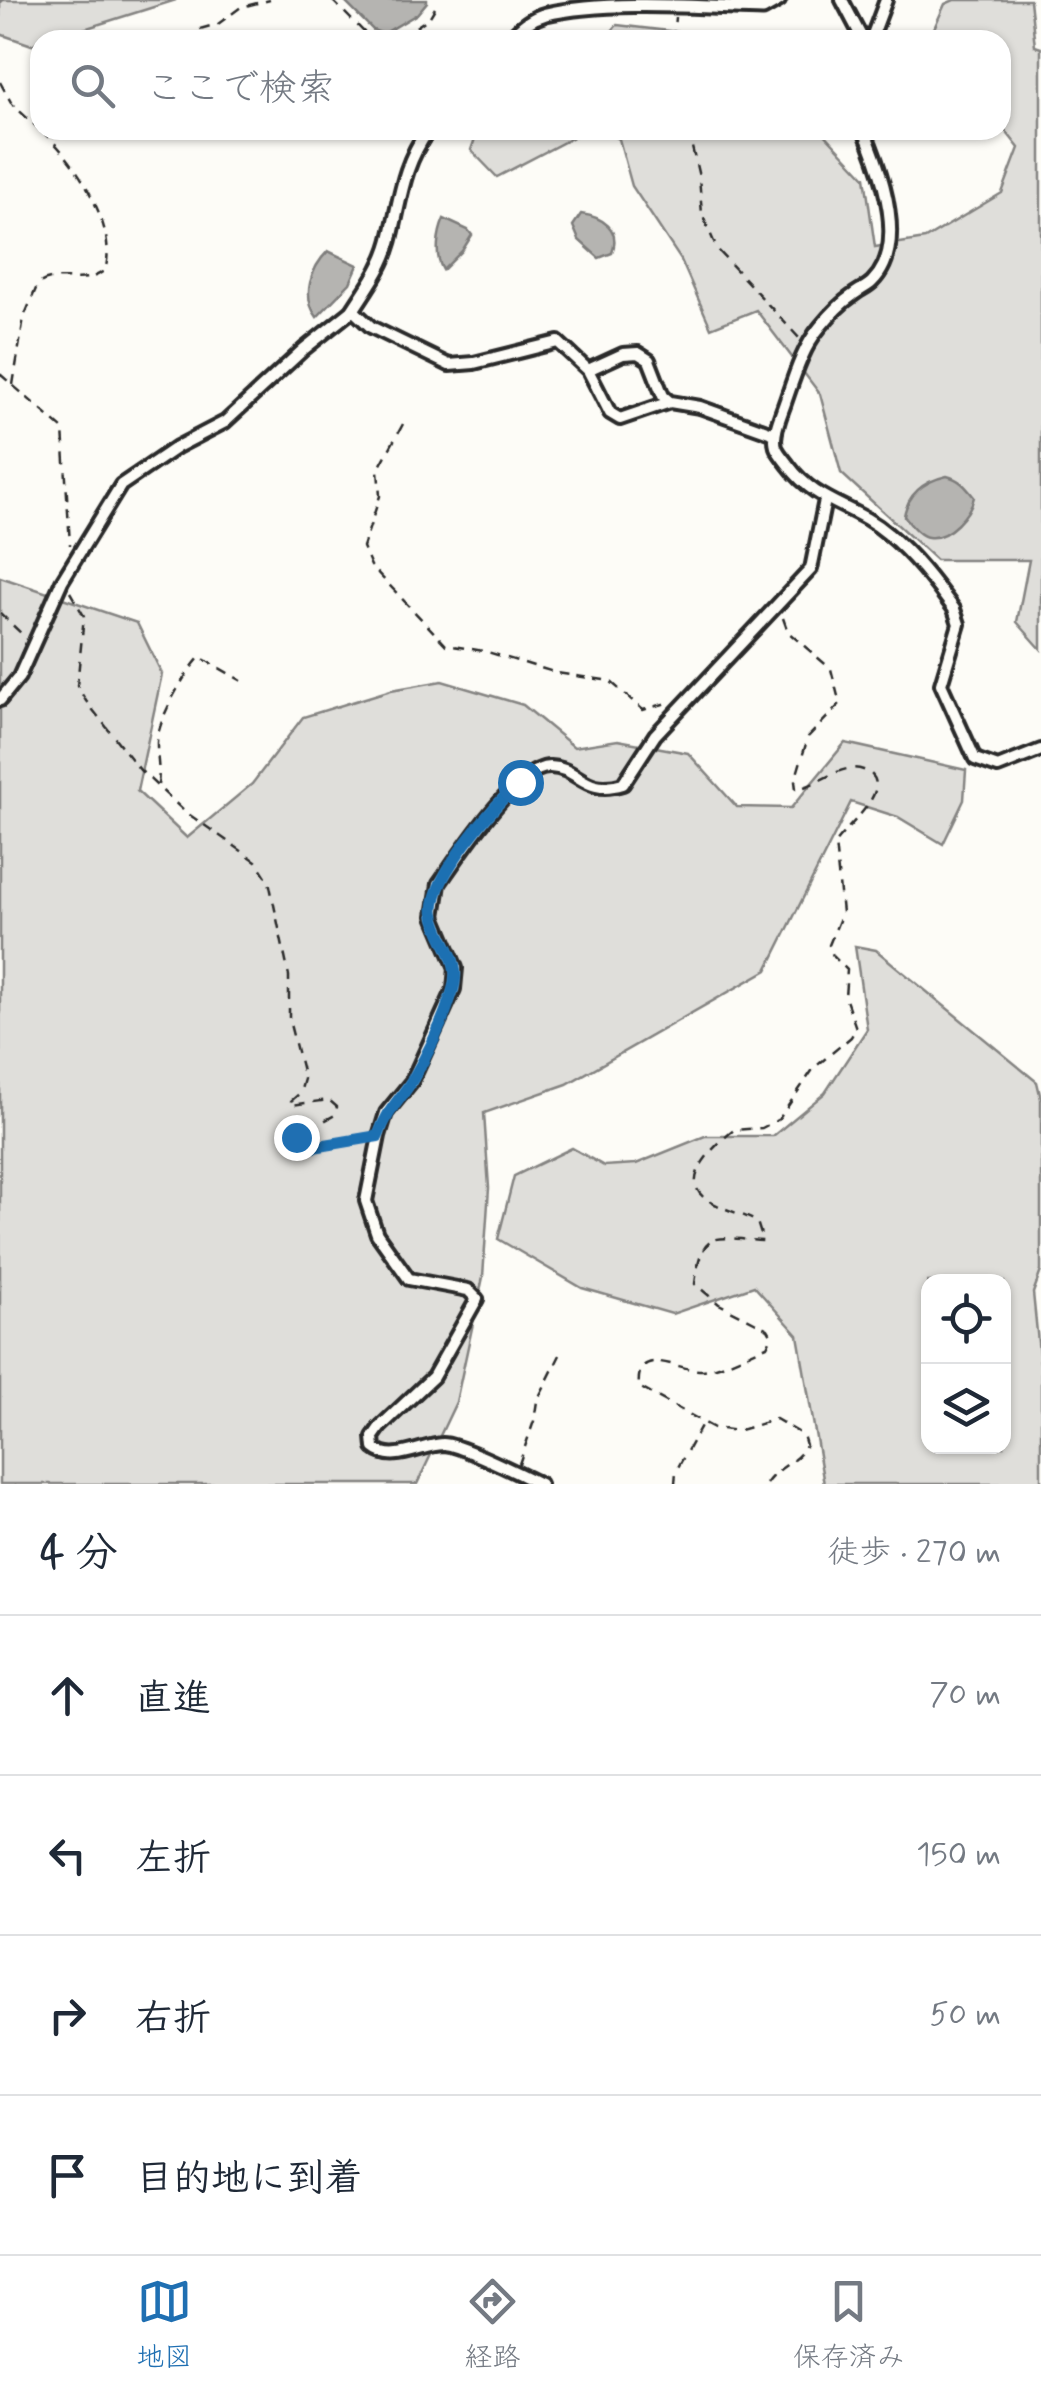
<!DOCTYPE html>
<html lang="ja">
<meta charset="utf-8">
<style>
body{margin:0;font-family:Mynerve,"Klee One",sans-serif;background:#f2f2f3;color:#1f2937}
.controls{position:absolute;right:30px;bottom:30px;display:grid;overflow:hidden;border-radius:20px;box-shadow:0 2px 8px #0004}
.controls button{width:90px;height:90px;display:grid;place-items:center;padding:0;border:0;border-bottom:2px solid #e0e1e3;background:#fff;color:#1f2937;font:50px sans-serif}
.stop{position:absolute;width:30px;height:30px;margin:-22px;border:8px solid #1f6fb2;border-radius:50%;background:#fff}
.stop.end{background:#1f6fb2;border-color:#fff;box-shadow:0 2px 10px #0008}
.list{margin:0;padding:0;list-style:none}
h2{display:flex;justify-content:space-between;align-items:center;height:130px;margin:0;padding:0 40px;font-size:42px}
h2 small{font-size:32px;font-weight:400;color:#747a83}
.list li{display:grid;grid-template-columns:65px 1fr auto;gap:30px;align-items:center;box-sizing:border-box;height:160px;padding:0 40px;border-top:2px solid #e0e1e3}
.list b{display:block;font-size:38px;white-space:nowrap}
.list em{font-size:32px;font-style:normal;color:#747a83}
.icon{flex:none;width:55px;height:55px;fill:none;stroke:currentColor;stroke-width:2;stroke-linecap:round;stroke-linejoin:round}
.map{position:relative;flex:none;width:1041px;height:1484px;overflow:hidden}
.search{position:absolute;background:#fff;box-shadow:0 2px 8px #0004;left:30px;right:30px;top:30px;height:110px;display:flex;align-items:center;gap:25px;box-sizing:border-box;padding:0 35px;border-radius:30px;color:#747a83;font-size:38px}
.sheet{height:770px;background:#fff}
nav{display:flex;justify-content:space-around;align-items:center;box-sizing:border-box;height:140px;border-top:2px solid #e0e1e3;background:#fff;font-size:28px;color:#747a83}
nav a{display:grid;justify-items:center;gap:5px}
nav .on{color:#1f6fb2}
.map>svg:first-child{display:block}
</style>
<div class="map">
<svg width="1041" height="1484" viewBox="0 0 1041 1484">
<rect width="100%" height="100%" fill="#fdfcf7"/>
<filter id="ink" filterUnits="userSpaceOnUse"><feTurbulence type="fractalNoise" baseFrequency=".01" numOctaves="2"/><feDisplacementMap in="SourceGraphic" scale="20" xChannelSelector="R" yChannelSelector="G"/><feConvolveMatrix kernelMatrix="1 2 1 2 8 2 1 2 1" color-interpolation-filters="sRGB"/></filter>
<g filter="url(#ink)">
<path fill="#dfdeda" stroke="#858482" stroke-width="2.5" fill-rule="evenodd" d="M0,0H176L49,40H40L32,45L0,34Z
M954,0H1030L1035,46L1041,48V649L1017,622L1029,560H936L841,473L820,394L756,310L711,328L681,260L632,186L619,139L604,130H821L865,177L875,247L925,239L1002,193L1019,148L1001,125V40H935L931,35L945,4Z
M617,25L746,40H604Z
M478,130H587L497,177L471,150Z
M0,577L137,623L162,674L137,791L187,838L252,784L303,717L391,690L442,681L523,705L574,747L618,740L688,753L737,807L791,808L845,743L966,770L964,800L943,844L898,817L851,802L767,970L567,1084L484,1113L489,1188L483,1277L456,1402L417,1484H0Z
M855,946L876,950L1037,1082L1041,1099V1271L1033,1293L1041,1372V1484H824L798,1335L754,1286L672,1314L582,1288L498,1239L514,1176L572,1148L604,1166L636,1164L705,1136H773L825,1093L867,1029ZM928,1282H1004V1446H928Z"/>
<path fill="#b5b4b1" stroke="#7e7d7b" stroke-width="2.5" d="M343,0H427V2L417,14L383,34L373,30Z
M581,214C603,217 621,229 612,253L599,258L579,240L573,226Z
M444,219L468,230L472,235L462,251L443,270C434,256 438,233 444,219Z
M328,251L358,265L350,283L317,317C301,296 311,268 328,251Z
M947,476C960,479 966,487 974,497C970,514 948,540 928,537C919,536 909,523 904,516C908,493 925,481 947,476Z"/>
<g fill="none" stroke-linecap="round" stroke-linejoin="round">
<path stroke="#7e7d7b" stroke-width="4" d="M0,2L2,0"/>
<defs>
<path id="minor" d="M842,0L863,40
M871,40L886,0
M864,130C881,170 909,246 872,282C867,287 859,290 853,295C841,303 829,316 820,327C803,347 794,377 785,403C781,415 772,434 776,447C778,453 785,460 789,466C817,504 855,505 888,534C913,554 935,583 954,609L959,624L941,684L975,759L998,767L1041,750
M588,370L610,413L620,419L670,402
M0,700L19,677L62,581L121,485L177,447L225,422L304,349L353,310L371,327L449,365L474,363L558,342L588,370L623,354L638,353L649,360L663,396L670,402L700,407L775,434
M540,1484C521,1475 460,1444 443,1444C421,1445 393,1464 374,1448L373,1437L380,1427L433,1377L477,1299L468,1290L409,1279L377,1234L366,1201L379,1136L386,1113L412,1081L454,989L456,968L434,916L439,884C458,857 516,766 550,767C580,768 583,796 623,784L655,735L811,569L825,500"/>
<path id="tertiary" d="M509,40C519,28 531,18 546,14C608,0 698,7 763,9L779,0
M353,310C367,288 383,267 390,241C401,198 402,167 428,130"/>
</defs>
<use href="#minor" stroke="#2b2b2b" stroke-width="18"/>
<use href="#tertiary" stroke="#2b2b2b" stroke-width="19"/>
<path stroke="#2b2b2b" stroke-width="2.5" stroke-dasharray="10 8" stroke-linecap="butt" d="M332,0L372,40
M200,29L218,24L241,7L270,0
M401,37L429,18L435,8
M395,40L401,37L402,40
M673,40L675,17
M0,82L12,104L39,129
M688,130L699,177L702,214L717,249L800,339
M0,374L63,429L70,545
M13,385L24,317L38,284C59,270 85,288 105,270C119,228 73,155 40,130
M403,424L378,470L380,496L363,547L371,566L446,645L484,651L557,673L610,681L643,710L670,702
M70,592L84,616L77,686L86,701L140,770L184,811L256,861L269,881L289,976V1020L304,1079L300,1093L291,1101V1105L329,1100L337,1107L335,1115L295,1137L293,1143C312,1157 345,1143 367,1138
M0,613L26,638
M158,785C160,770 157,759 157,745C156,722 184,674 200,657L242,681
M519,1464L534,1421L537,1401L560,1355
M675,1484L676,1471L702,1424
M766,1484C778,1466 797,1463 806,1445L803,1435L776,1419L737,1431L714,1428L639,1387C635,1343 678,1370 699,1370C715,1371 751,1352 767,1346L772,1336L768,1329L719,1304L695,1284C702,1227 715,1238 763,1241L757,1222C741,1213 721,1209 706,1199C677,1180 717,1143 734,1130L762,1128L779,1119L814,1068L851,1037L856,1028L845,997L847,970L833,956L829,945L842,913L835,843C846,827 892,791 870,773C863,769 855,767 847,769C829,773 814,786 796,789L795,781L808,737L840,704L831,669L788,632L783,618"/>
<use href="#minor" stroke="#fdfcf7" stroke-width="10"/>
<use href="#tertiary" stroke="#fdfcf7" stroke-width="11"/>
</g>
</g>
<g fill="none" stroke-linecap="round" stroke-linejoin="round" filter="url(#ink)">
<path stroke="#1f6fb2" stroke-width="12" d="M296,1137L293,1142L302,1149L378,1136C388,1108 401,1100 414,1077C429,1052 443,1022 452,993C464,957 439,944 434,914C428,880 495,804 520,782"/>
</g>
</svg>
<div class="controls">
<button><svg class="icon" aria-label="locate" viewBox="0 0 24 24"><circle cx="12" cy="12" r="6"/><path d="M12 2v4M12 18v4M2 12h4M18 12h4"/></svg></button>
<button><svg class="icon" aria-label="layers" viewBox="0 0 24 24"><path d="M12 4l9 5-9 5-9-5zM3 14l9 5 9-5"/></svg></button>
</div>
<div class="stop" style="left:520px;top:782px"></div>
<div class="stop end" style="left:296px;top:1137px"></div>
<div class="search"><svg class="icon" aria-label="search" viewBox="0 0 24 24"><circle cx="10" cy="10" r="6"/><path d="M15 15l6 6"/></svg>ここで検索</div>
</div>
<section class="sheet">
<h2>4 分<small>徒歩 · 270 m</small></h2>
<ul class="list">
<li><svg class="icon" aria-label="ahead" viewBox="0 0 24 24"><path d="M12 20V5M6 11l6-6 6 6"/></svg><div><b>直進</b></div><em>70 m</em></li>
<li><svg class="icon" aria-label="left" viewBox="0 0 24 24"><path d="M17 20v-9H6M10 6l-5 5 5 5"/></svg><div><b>左折</b></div><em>150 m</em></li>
<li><svg class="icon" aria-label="right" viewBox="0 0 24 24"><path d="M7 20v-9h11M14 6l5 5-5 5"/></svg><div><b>右折</b></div><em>50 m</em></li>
<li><svg class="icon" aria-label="arrive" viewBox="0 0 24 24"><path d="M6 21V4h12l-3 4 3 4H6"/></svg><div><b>目的地に到着</b></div></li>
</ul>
</section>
<nav>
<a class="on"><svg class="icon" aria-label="map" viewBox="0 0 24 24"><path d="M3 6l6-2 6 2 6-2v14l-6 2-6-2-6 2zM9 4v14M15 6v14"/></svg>地図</a>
<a><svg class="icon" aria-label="directions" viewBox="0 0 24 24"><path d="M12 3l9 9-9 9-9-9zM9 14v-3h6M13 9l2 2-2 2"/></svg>経路</a>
<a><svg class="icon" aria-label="saved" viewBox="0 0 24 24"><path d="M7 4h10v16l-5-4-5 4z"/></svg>保存済み</a>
</nav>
